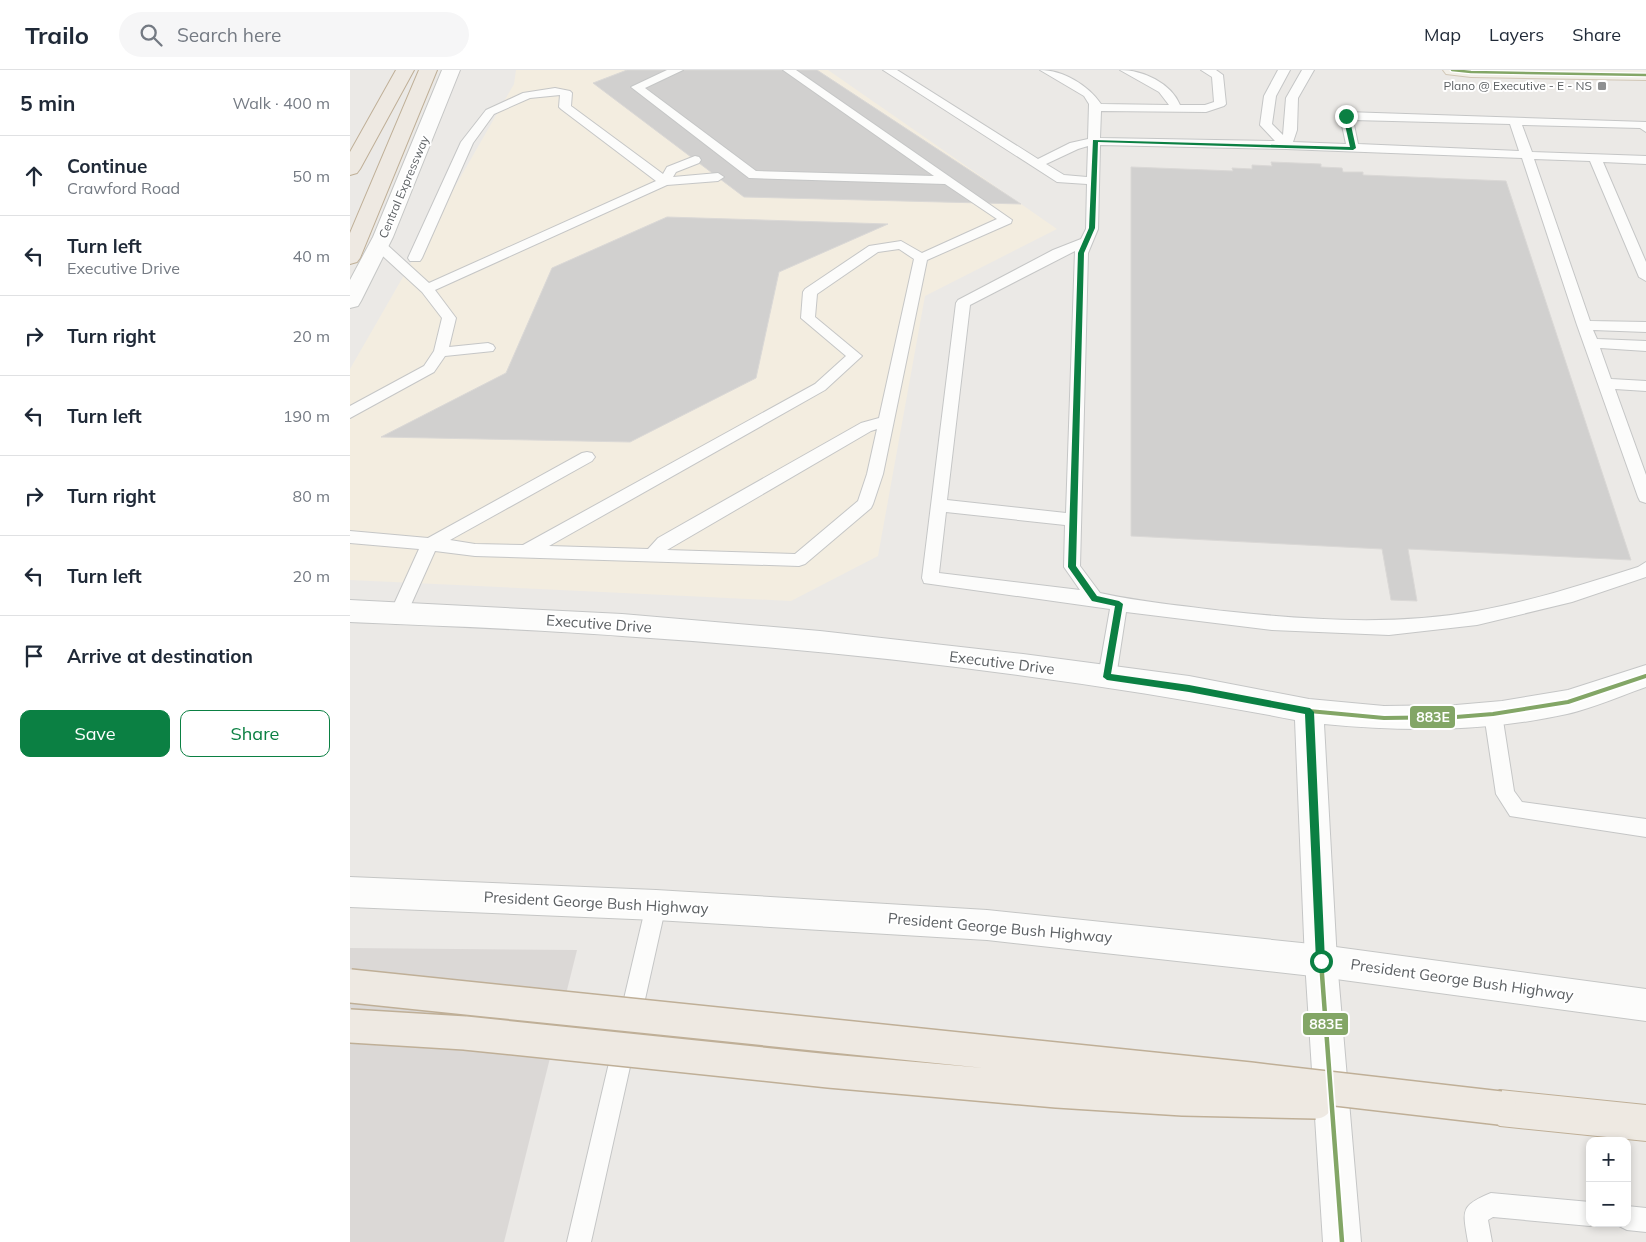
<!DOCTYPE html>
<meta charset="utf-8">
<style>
body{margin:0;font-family:Mulish,sans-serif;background:#f6f6f7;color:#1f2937}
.controls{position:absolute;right:15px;bottom:15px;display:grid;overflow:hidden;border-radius:10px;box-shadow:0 2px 8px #0003}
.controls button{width:45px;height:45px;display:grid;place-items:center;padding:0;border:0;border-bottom:1px solid #e0e1e3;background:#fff;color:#1f2937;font:25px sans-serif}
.stop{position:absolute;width:15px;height:15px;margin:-11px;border:4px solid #0b8043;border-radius:50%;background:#fff}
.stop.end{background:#0b8043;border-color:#fff;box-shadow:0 1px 5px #0008}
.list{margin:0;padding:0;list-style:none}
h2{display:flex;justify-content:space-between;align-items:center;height:65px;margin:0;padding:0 20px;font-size:21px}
h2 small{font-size:16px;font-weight:400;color:#747a83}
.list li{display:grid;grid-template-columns:32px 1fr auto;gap:15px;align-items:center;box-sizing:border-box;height:80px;padding:0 20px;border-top:1px solid #e0e1e3}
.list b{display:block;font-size:19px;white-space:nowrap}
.list p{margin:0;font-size:16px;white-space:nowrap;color:#747a83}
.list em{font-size:16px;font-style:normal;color:#747a83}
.actions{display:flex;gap:10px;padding:15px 20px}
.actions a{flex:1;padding:11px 0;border:1px solid #0b8043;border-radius:10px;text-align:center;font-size:18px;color:#0b8043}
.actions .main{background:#0b8043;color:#fff}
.icon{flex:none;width:28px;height:28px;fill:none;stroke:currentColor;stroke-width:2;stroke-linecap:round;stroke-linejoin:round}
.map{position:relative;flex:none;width:1296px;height:1172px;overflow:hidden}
header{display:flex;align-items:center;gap:30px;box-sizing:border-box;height:70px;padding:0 25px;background:#fff;border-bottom:1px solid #e0e1e3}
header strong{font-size:24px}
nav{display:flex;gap:28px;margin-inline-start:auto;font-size:18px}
.search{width:350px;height:45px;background:#f6f6f7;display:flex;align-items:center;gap:12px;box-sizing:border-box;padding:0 18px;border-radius:28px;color:#747a83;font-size:19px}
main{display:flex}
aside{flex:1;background:#fff}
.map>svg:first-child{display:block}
</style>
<header>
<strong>Trailo</strong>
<div class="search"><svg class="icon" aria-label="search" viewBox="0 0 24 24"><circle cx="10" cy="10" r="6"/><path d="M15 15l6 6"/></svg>Search here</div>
<nav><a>Map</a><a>Layers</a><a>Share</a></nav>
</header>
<main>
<aside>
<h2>5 min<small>Walk · 400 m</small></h2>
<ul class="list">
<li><svg class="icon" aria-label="ahead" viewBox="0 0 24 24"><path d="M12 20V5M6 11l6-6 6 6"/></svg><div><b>Continue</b><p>Crawford Road</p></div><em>50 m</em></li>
<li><svg class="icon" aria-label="left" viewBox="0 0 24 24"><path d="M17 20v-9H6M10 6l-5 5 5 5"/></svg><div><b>Turn left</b><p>Executive Drive</p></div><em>40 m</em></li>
<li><svg class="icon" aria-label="right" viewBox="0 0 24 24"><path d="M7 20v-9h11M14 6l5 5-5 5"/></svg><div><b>Turn right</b></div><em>20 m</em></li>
<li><svg class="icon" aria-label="left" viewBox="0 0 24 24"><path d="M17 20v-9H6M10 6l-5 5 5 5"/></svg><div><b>Turn left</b></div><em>190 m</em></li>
<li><svg class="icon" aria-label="right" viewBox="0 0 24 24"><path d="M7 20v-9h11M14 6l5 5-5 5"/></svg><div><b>Turn right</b></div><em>80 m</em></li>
<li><svg class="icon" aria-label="left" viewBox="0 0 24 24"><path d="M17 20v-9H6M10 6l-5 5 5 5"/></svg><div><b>Turn left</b></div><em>20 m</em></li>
<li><svg class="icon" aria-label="arrive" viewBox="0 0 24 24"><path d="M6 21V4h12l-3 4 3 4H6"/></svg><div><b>Arrive at destination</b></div></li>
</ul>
<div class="actions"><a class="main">Save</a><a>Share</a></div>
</aside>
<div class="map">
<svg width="1296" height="1172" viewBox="0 0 1296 1172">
<rect width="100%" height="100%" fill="#ebe9e6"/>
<path fill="#f3ede0" d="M166,0H478L707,159L575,226L528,486L441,531L0,510V299L164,14Z"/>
<path fill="#dbd8d6" d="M0,878L227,880L154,1172H0Z"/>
<path fill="#d1d0cf" stroke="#dad8d6" d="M277,0H467L671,134L394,127L243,13Z
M921,92L971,94V97L992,98L993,102H1013V105L1156,111L1281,490L1058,479L1067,531L1041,530L1032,479L781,466V97L883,101L882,98L902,99V95L922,96Z
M317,147L538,154L429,202L406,308L280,372L31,367L156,303L202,198Z"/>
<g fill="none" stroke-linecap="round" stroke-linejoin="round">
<defs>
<path id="service" d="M317,0H333L295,18L406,101L584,106L433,0H446L662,150L661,153L577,190L533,404L523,434L521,438L455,494L449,496L125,486L85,481L55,548L49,550L43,548L40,543L69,479L0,473V461L78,468L232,383L237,382L242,383L245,387L242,391L100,470L125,474L173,475L465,314L496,286L451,248L453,222L455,219L519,176L551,171L572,183L647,149L595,114L399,108L281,17ZM549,179L564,189L529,348L511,353L308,468L298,479L199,476L475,320L512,286L465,247L467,224L528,182ZM527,359L517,404L508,431L445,484L317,480L521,361Z
M533,0H547L688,89L720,73L738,69L739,34L734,26L690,0C713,0 738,15 751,34L819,35L809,22L770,0C793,0 821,13 830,35H855L864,32L862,7L851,0H866L873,5L876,34L874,36L856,42L751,41L750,68L925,71L910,55L914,26L928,0H940L926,26L922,54L933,65L936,28L952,0H964L948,28L947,60L943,72L996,74L990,46L996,42L1296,52V62L1290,58L1172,55L1182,82L1296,86V94L1253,92L1296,192V211L1289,207L1240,91L1184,89L1240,251L1296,252V262L1243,260L1247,269L1296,271V281L1250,278L1261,309L1296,311V321L1265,319L1296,405V433L1290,431L1288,427L1227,255L1172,88L936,79L750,75L748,159L738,183L730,496L750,523C791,532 833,536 874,541C958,550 1044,556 1127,541C1182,531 1235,514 1288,497L1296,492V507L1222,532L1127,555L1039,565L922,560L776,542L766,607L763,612L757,614L751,612L748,607L760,539L574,513L572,508L606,233L608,230L703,180L731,169L736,159L737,114L707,112ZM1003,50L1160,54L1169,81L1008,74ZM738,76L737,107L714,105L696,94L728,79ZM725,181L716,443L597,430L620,235ZM596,442L715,455L714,497L730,520L589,503Z
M205,18L220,21L222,23L221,36L313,104L317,97L345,86L349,87L351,90L349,93L326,102L323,107L368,103L374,107L368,111L317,115L85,220L106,248L99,277L138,273L143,275L145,278L143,281L95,286L84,302L0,348V336L74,296L84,281L92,248L72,222L24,178L22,175L24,172H34L79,213L306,111L211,39L209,37L210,25L180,28L144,44L123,73L72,188L70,191H60L58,188L111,72L136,40L173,23Z
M1143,636L1149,639L1152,644L1164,721L1172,732L1296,749V767L1160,746L1146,724L1134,644L1137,639Z
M306,826L313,828L316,835L241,1172H217L296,835L299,828Z
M1141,1123L1240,1132V1153H1246L1240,1156L1143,1147L1138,1150L1142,1172H1118C1113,1141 1109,1136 1141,1123Z
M1277,1136L1296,1138V1162L1277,1160L1269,1156L1267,1153H1277Z"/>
<path id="tertiary" d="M0,530L272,544L470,561L673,584L839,606L959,629L1034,636L1106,635L1152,631L1218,620L1296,595V617C1270,626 1243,638 1217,644C1135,662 1057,662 974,654L987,891L1011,1172H973L955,891L945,650C724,607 497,581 272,566C182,559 91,556 0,552Z"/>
<path id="secondary" d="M92,0H110L43,167L11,231L8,236L0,238V210L23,167Z
M0,807L306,820L637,840L971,875L1296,919V951L971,907L637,870L306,850L0,837Z"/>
<path id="primary" d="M1093,0H1296V10L1121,7L1096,4Z"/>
<path id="motorway" d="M46,0H64L10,99L7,103L0,105V82Z
M69,0H87L10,188L7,192L0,194V163Z
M1150,1020L1296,1035V1071L1150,1056L1138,1050L1132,1038L1138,1026Z"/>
</defs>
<use href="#service" stroke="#c5c6c6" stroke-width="2"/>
<use href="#tertiary" stroke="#c5c6c6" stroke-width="2"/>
<use href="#secondary" stroke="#c5c6c5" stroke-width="2"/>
<use href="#primary" stroke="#d1c7b6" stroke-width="2"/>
<use href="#motorway" stroke="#bfaf97" stroke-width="2"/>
<use href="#service" fill="#fcfcfb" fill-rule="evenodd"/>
<use href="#tertiary" fill="#fcfcfb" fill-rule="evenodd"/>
<use href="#secondary" fill="#fcfcfb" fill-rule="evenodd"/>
<use href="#primary" fill="#f2efe8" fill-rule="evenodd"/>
<use href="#motorway" fill="#eee9e2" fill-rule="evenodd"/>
<defs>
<path id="motorway-bridge" d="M0,916L900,1009L1150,1038
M0,956L115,963L479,1001L707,1021L833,1029L966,1032"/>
</defs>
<use href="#motorway-bridge" stroke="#bfaf97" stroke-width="36" stroke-linecap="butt"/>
<use href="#motorway-bridge" stroke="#eee9e2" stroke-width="33"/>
<defs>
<path id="bus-1-far2" d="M1102,0L1121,2L1296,5"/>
<path id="bus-1-far1" d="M961,681L959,641L1034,648L1106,647L1143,644L1218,632L1296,606"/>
<path id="bus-1" d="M961,679L971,891L992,1172"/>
</defs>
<use href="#bus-1-far2" stroke="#fff" stroke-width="5"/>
<use href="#bus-1-far1" stroke="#fff" stroke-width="8"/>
<use href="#bus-1" stroke="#fff" stroke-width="8"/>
<use href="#bus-1-far2" stroke="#83a666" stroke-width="2.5"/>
<use href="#bus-1-far1" stroke="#83a666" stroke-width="4"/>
<use href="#bus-1" stroke="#83a666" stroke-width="4.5"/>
</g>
<path fill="#0b8043" d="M996,44L999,46L1006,78L1003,80L748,72L745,158L734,183L726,496L747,526L769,531L773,534L761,604L839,615L960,638L964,642L975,891L971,896L966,891L955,644L839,622L757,610L753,607L765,536L742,531L718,497L728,183L739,158L743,70L1000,77L993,46Z"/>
<rect fill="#8e9091" stroke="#fff" stroke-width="2" x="1247" y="11" width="10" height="10" rx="2.5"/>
<g text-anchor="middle" stroke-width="4" stroke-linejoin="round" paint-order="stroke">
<g font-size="12" fill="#5c6063" stroke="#fff" text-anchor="end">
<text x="1242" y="20">Plano @ Executive - E - NS</text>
</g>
<g font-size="12" fill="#5c6063" stroke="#fff">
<text transform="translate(54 117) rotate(-67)" y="4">Central Expressway</text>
</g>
<g font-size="15" fill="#5c6063" stroke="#fff">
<text transform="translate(249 554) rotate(4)" y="5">Executive Drive</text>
<text transform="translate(652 593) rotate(7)" y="5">Executive Drive</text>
<text transform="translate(246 833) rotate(3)" y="5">President George Bush Highway</text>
<text transform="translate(650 858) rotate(5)" y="5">President George Bush Highway</text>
<text transform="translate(1112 910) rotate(8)" y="5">President George Bush Highway</text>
</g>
</g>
<g stroke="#fff" stroke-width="2">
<rect x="1059" y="635" width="47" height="24" rx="5" fill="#83a666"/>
<rect x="952" y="942" width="47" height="24" rx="5" fill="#83a666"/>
</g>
<g font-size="14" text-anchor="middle" font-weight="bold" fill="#fff">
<text x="1083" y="652">883E</text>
<text x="976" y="959">883E</text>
</g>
</svg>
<div class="controls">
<button>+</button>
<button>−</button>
</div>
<div class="stop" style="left:971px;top:891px"></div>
<div class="stop end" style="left:996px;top:46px"></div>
</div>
</main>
